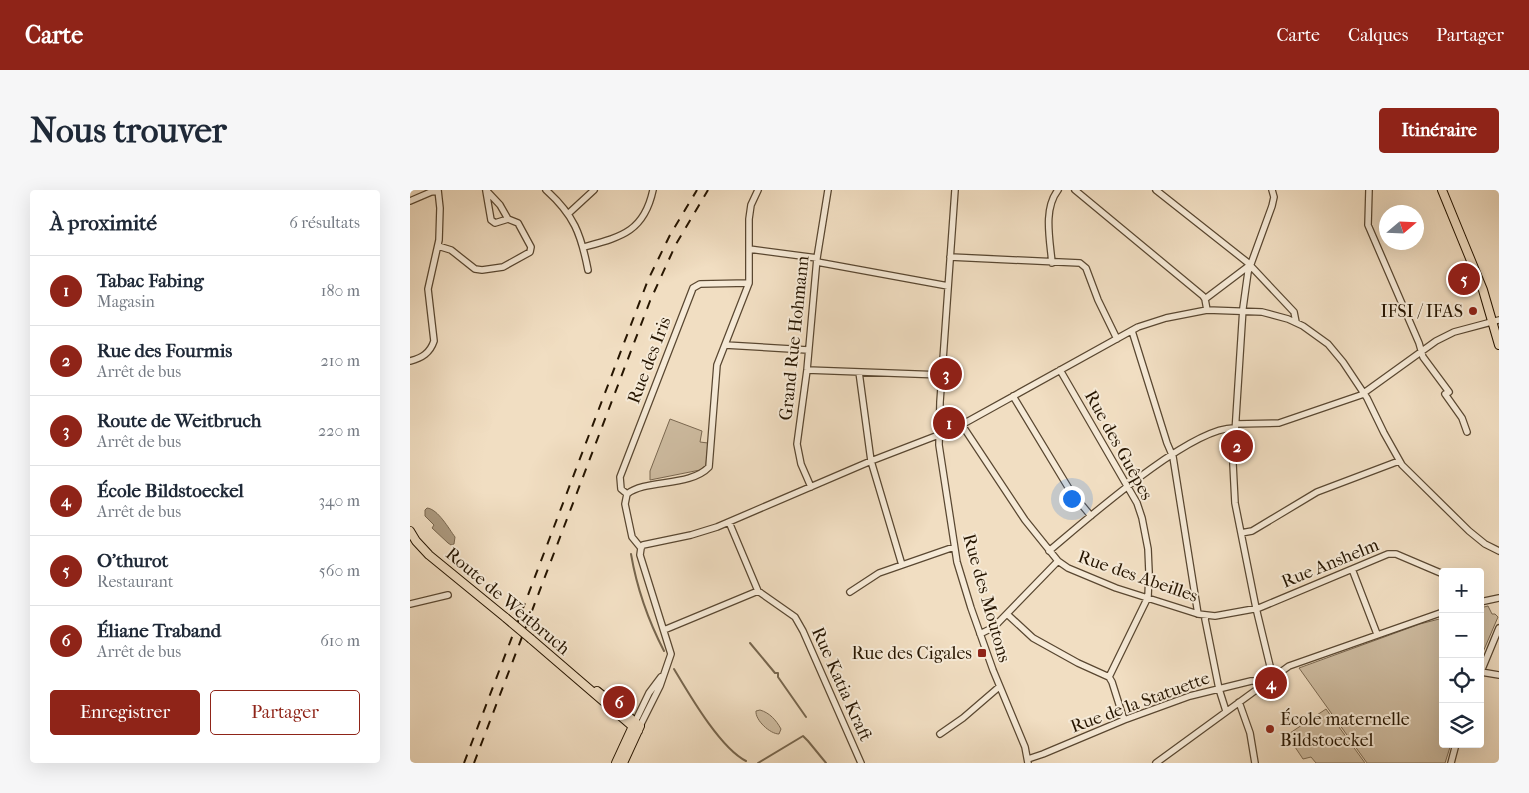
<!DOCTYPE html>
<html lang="fr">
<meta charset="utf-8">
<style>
body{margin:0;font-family:"IM FELL French Canon",serif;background:#f6f6f7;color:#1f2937}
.controls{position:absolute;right:15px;bottom:15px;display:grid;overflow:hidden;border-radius:5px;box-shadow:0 5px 20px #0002}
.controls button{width:45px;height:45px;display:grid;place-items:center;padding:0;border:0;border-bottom:1px solid #e0e1e3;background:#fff;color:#1f2937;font:25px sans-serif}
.compass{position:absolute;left:969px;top:15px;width:45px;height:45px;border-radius:50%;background:#fff;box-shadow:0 5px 20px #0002;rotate:71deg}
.you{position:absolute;left:661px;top:308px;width:18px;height:18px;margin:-12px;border:4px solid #fff;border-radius:50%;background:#1a73e8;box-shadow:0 0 0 8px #1a73e833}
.badge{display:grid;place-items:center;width:32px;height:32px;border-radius:50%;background:#8f2418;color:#fff;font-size:16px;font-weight:700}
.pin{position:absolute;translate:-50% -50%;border:2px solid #fff;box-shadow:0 1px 5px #0006}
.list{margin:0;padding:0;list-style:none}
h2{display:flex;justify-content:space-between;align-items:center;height:65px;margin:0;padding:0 20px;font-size:21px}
h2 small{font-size:16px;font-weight:400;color:#747a83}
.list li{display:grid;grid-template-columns:32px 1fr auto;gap:15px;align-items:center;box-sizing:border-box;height:70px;padding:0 20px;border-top:1px solid #e0e1e3}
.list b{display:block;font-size:19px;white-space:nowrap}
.list p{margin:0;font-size:16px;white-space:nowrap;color:#747a83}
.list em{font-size:16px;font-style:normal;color:#747a83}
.actions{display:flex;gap:10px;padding:15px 20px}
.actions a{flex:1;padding:11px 0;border:1px solid #8f2418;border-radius:5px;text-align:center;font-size:18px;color:#8f2418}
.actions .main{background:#8f2418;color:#fff}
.icon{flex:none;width:28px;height:28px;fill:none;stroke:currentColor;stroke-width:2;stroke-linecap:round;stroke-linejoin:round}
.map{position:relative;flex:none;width:1089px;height:573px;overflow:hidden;border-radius:5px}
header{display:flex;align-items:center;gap:30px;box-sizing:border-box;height:70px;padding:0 25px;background:#8f2418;color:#fff}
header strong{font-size:24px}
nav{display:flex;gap:28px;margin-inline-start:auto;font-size:18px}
.intro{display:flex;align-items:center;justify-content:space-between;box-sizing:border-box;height:120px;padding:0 30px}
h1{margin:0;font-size:35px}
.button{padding:12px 22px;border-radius:5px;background:#8f2418;color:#fff;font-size:18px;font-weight:700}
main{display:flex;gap:30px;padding:0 30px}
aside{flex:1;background:#fff;border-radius:5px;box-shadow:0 5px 20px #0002}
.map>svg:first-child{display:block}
</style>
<header>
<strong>Carte</strong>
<nav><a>Carte</a><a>Calques</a><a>Partager</a></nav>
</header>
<div class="intro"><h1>Nous trouver</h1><a class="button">Itinéraire</a></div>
<main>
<aside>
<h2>À proximité<small>6 résultats</small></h2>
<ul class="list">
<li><span class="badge">1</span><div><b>Tabac Fabing</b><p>Magasin</p></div><em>180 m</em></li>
<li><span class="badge">2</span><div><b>Rue des Fourmis</b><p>Arrêt de bus</p></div><em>210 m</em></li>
<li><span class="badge">3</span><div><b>Route de Weitbruch</b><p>Arrêt de bus</p></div><em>220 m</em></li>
<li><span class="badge">4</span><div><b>École Bildstoeckel</b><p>Arrêt de bus</p></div><em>340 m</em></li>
<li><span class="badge">5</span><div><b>O'thurot</b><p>Restaurant</p></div><em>560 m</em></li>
<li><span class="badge">6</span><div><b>Éliane Traband</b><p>Arrêt de bus</p></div><em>610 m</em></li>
</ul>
<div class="actions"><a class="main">Enregistrer</a><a>Partager</a></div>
</aside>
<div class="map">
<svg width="1089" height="573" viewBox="0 0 1089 573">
<rect width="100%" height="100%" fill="#f1dec2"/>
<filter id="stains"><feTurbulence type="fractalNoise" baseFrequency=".004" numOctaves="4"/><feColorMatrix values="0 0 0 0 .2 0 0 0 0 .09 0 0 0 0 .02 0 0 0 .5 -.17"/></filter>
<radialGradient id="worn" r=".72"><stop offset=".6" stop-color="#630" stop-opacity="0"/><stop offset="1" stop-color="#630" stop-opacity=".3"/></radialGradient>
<path fill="#cebca1" stroke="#7a6851" d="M260,229L292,241L290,252L298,253L296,275L290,280L240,290V281Z
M1078,416L1082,424H1085L1088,427L1070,469V418Z
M1033,428V554H1041L1035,573H957L889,478L1010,434Z
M916,519L955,573H906L901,567L893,569L877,545Z
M350,520C360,523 366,530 371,539L369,544C360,544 345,530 346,521Z"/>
<path fill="#ac9a80" stroke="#76654d" d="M17,318C28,319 39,339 45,347L44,354L41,355L38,353L22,338L24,335L15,326V320Z"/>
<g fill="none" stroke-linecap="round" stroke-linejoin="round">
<path stroke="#76654d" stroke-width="2" d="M221,364C227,399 238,430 254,461
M340,453L365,483H368V487L396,527
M264,479C279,504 310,558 336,571
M398,551L416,573
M348,573L393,546L398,551"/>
<defs>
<path id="minor" d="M136,0C164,25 171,44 178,80
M545,0L530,212L529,255L547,372L561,418L583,480L615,557L618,573
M665,0L793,106L795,109L797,120
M746,0L837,72L884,122L886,132
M862,0L864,7L862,16L838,82L833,118L823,274L825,313L846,418L860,476L865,485
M959,0L958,35L1009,153L1013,167L1039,202L1035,204L1052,228L1057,242
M76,1L81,30L85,33L98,29
M0,11L21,2L28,1
M159,23L184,0
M28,56L41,60L65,79L72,80L93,77L120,62L121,57L108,33L98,29L90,15L76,0
M174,57C211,47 234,42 243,0
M339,59L407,68
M540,67L670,73L676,78L688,110L707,149
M407,72L538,96
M642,73C640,50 633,19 648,0
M795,109L840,75
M722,141L757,253L763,267L788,424
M315,155L398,160
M0,171C12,168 20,163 24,151L18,99L29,50L30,18L28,0
M397,180L532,185
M650,180L727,313L732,328L738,359L739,382L738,407L699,487
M449,182L461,271L492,375
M603,206L661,302L681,326
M826,234L869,233L951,205L1026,151L1044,142L1089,130
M552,235L615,330L648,371L658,378L706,398L788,424L805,426L849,418L978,364H986L1033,384
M401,297L391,274L387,254L397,180L407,68L418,0
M217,304L211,299L210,287L283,98L290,94L339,93
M319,332L348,401L385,427L393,441L451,573
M831,343L842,341L907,302L989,271
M231,358L233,355L281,345L307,337L461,271L544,239L728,137L756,128L797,120L852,122L878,129L893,136L918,154L933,172L957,208L974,243L992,275L1059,341L1075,354L1089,361
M231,358L222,347L215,314L217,304C236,289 280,297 299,277L307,175L339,93V29L341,15L348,0
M639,361C675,331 781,236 825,238
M942,379L967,444
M440,402L469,383L544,357
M1070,412L1089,408
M0,414L38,405
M597,424L623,448L668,473L699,487L702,492L714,530
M796,426L795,429L809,499L816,521
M254,440L348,401
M570,444L584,437L648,371
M1071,482L1089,485
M1070,484L1089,438
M829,512L840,543L845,573
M225,532L239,503L251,487
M230,536L250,496L261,464L230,365L231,358
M530,544L553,528L589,497
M618,569L633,564L714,530L780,506L841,491H847L852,495
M746,573L879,476L1033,422
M1041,573L1046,554"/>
<path id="major" d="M1032,0L1073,100L1089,155
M0,341L6,351L19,365L96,428
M121,449L228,541
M187,501L230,536L213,573
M206,573L224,534"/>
</defs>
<use href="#minor" stroke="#594731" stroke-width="8"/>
<use href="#major" stroke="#261501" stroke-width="10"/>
<use href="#minor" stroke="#f6ead7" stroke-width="5.5"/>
<use href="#major" stroke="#f1dec2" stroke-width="8"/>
<path stroke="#261501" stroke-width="2" stroke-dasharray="9 9" stroke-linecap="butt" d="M54,573L238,90L260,45L287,0
M64,573L240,111L266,54L298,0"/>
<defs>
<path id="major-bridge" d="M96,428L121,449"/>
</defs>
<use href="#major-bridge" stroke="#261501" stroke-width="10" stroke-linecap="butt"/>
<use href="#major-bridge" stroke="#f1dec2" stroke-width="8"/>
</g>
<g fill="#8f2418" stroke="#f6ead7" stroke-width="2">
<circle cx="1063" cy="121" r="5"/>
<rect x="567" y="458" width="10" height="10" rx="2.5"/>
<circle cx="860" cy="539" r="5"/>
</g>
<g text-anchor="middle" stroke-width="4" stroke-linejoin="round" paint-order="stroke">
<g font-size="18" fill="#261501" stroke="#f6ead7" text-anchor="end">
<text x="1053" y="127">IFSI / IFAS</text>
<text x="562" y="469">Rue des Cigales</text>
<text x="870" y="535" text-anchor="start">École maternelle<tspan x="870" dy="21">Bildstoeckel</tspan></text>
</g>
<g font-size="18" fill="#261501" stroke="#f6ead7">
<text transform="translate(384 148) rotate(-84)" y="6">Grand Rue Hohmann</text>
<text transform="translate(239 170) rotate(-69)" y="6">Rue des Iris</text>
<text transform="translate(709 255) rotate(61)" y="6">Rue des Guêpes</text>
<text transform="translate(920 373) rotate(-22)" y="6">Rue Anshelm</text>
<text transform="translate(728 386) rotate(19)" y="6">Rue des Abeilles</text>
<text transform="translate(577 408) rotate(74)" y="6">Rue des Moutons</text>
<text transform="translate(98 411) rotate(40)" y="6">Route de Weitbruch</text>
<text transform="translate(432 494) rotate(66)" y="6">Rue Katia Kraft</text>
<text transform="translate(730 512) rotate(-20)" y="6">Rue de la Statuette</text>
</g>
</g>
<rect width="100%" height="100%" filter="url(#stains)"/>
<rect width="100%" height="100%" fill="url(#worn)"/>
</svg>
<div class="controls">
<button>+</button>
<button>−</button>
<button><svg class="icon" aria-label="locate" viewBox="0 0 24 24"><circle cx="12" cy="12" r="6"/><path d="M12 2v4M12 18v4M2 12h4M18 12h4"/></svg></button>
<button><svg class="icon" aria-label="layers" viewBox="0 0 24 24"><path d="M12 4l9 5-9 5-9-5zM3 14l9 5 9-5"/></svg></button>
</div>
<svg class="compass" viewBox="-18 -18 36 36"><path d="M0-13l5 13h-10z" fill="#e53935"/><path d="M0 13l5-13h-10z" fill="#747a83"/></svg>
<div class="you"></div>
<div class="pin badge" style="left:539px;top:233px">1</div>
<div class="pin badge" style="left:827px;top:256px">2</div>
<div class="pin badge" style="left:536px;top:184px">3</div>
<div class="pin badge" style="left:861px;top:493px">4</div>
<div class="pin badge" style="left:1054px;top:89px">5</div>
<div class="pin badge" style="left:209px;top:512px">6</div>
</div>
</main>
